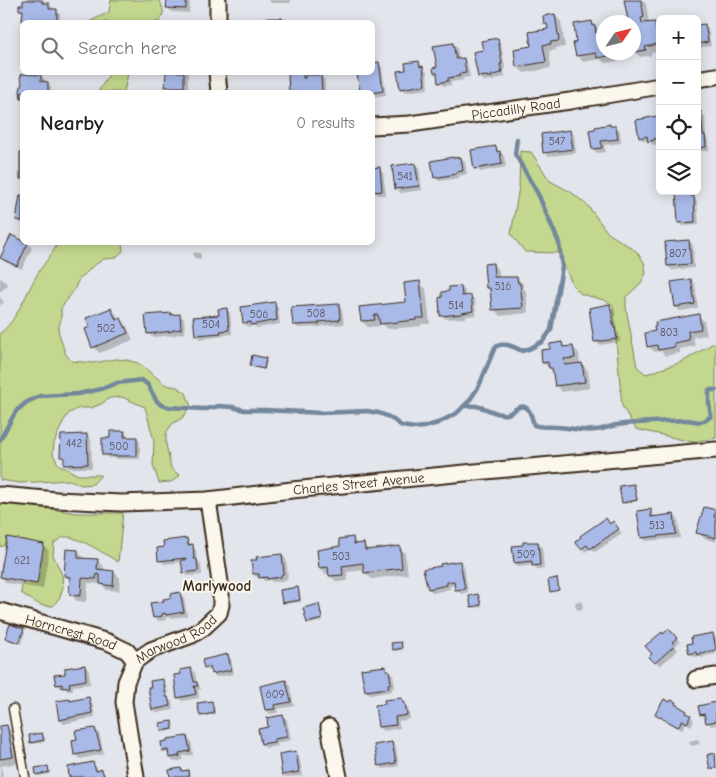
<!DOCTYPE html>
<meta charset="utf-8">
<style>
body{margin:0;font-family:"Comic Neue",sans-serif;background:#f6f6f6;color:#222}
.controls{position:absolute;right:15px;top:15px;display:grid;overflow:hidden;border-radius:8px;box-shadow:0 2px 12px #0003}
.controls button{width:45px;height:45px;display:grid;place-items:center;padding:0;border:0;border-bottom:1px solid #e0e0e0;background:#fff;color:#222;font:25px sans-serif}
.compass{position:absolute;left:596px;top:15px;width:45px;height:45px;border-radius:50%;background:#fff;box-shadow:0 2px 12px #0003;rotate:55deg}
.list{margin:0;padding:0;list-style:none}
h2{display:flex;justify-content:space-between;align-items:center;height:65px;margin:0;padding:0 20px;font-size:21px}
h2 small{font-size:16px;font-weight:400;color:#767676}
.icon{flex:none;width:28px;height:28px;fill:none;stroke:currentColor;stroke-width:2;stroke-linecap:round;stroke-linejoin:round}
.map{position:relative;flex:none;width:716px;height:777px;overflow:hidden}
.search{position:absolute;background:#fff;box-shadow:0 2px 12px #0003;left:20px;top:20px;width:355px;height:55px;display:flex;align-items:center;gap:12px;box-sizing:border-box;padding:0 18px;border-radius:8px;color:#767676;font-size:19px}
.panel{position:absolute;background:#fff;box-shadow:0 2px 12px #0003;left:20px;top:90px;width:355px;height:155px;border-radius:8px}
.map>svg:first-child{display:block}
</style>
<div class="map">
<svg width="716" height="777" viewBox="0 0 716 777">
<rect width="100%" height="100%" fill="#e2e5eb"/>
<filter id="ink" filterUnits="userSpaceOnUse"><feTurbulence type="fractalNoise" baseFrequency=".02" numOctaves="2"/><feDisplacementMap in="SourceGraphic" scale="10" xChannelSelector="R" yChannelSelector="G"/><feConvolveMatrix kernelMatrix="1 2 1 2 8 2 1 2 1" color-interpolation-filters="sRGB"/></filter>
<g filter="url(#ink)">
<path fill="#c3d88e" stroke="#7f8156" d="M111,0H159C164,9 165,14 159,22H89L109,12Z
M110,73H128L124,92H98Z
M520,151L531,152L550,181L571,192L588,206L608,233L636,251L644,262L646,273L641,283L626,297V308L637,367L646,374L682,362L712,344L716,343V438L692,442L636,429L622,406L613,305L604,300L581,294L573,286L559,253L525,252L511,234L519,187Z
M58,243H122L123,251L115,258L104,259L93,266L78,281L74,290L61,308V319L58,330L65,353L71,361L93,363L116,359L127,360L138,363L166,385L177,387L186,393L191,407L182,418L172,424L166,433V444L171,468L180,476L171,482L159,483L153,465L154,441L145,407L122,397L110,398L101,404L91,408H79L69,413L63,422L54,443L53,454L58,464L78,475H101L93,484L81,485L70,480L20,483L0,480V333C16,323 28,289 38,273C45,262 53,253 58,243Z
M0,502L77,513H123L118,562C107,555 76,535 64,537C61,538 57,541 54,543L53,555L62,575L63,587L60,597L53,606L40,605L21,593L28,546L20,539L0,547Z"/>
<path fill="#0003" d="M24,0H45V4H49L53,8V10H56L60,14V22H26L23,20L24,13L21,10L24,6Z
M168,0H190L189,13L172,12L168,8Z
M269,0H291V3H271Z
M625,0H642L646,4L649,23H654L660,28V51L651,53V56L640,57L634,51V22H632L629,19Z
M555,15L561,22L565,47L556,48V50L549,51L551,68L524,73L517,66L549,31L548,27L545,24Z
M592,22L598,29V31L601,34L604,52H624V56H618L619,61L605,63L600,59L583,62L577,55Z
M704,25L708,29L711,46L697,48V26Z
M497,40L501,44L505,68H504L505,77L495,79V80L493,81L491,80L483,81L479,77L484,51Z
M453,44L457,48L459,60L463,59L467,63L470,77L463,78V80L451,82V85L444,86L440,82L438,76L435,72Z
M418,62L427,72L428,89L405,92L401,88L408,71Z
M378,63L382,67L386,95L372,97V92H361L365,72H372Z
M167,72H188V90H171L167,86Z
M290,75H302L307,79L321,76L325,80V92H290Z
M41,76L45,80V83H47L51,87V92H22V98V91Z
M697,112H701L705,116L706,137L709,140V151H697Z
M656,117L660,121V142H657L658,144L653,145L649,140L644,141L640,137Z
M611,127H616L620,131L621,143L604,145L606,152L597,153L593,149Z
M570,131L574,135L576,153L548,156L544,152Z
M495,147L504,156L506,167L480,172L476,168Z
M21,153H22V180L21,178Z
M461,158L465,162L467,174L459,176V178L439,181L435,177Z
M415,164L419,168L422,190L401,193L397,189Z
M372,169H379L383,173L386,195H378L374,191V188H372Z
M690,192L694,196L695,199L697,201L699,225L683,226L679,222Z
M21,196L22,197V224L18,220Z
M11,237L28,244L32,248L22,269L5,262L1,258Z
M689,241L693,245L694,268L672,270L668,266Z
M194,252L200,253L201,255V259L195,258L193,256Z
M492,264L499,270V278H517L523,284V288L526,291L528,313L500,316L494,309L492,293L487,288Z
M0,277L8,285L0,292Z
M691,280L695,284L698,308L680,311L676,307Z
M420,283L426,289L430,324H421V326L388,329L380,322V326L368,327L362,321L361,308L408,303Z
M461,287L465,291V297L471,296L475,300L476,315L466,316V318L446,319L442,315Z
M0,297L4,302L0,306Z
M274,304L278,308L280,324L257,328L254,326L248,327L244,323Z
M338,306L342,310L344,324L322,326V327L298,328L294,324Z
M610,306L614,310L617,332L619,333L620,342L599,345L595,341Z
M111,309L117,315L119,320L121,319L127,326L133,340L100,353L93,347Z
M226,309L230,313L232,334L224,335V336L200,339L196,335L220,316Z
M180,315L184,319L185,333L176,334L177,335L152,337L148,333Z
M698,315L704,321L707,335L693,337L695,346L680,349V353L665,356L661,351L655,352L648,346Z
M562,343L566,348L572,347L579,353L580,365L582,364L588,371L590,388L562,392L556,385L554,371L551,369H550L543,363L552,350Z
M265,360L267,361L265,370L253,367L251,365Z
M124,432L128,436V438H136L140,442V459H116L115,458H108L104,454L111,439Z
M87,435L91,439L92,468H69L65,464V460L62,457Z
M633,485L635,487L638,501L625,504L623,502Z
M650,511L654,515V518L674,515L678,519L680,538L646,541L642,537Z
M716,511V542L704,538L698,532Z
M606,519L611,525L617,527L622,534L595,552L591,548L585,552L582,548Z
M352,539L358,545L363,544L370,551L399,547L405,553L408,574L372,579L365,573V570L347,572L348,581L337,582L330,576V574H326L320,568L318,551L342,548Z
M187,540L191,544V546L196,550L197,560L201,564L202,575L188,576L184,572L183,562L164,564L160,560Z
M538,543L542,547L544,569H537L533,565L519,567L515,563Z
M43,545L49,551L43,589L7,583L1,577Z
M78,552L84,558V559L98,561L104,567L103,571L114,572L120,578L119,591L107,590L101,584L88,583L87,599H86V602L77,601L71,595V581L65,576Z
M282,555L286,559L288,578L284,580L285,581L272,582L271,580L264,581L261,577L258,578L254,574Z
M460,562L464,566L468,592L461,594L457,590L456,585L450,586V589L433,593L429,589Z
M297,588L299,590L301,602L285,604L283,603Z
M180,594L184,598L187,616L171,618L169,617L165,618L166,620L158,621L154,617Z
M478,595L480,597L482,607L474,608L472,606Z
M580,601L582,603L583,609L578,610L576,608L575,602Z
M318,606L320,607L323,621L310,624L308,622Z
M23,630L25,632L21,644L8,640L7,638Z
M673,634L680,642L675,646L678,650L660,666L651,657L664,635Z
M712,634L716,638V654L704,656V658H702L700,656L694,657L690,653Z
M400,643L402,645L403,650L395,651L394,649Z
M227,655L231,659L234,674L216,677L212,673V670L209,671L205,667Z
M85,666L89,670L90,684L73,686V691H68L64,688H61L57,684L67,675Z
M385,667L393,675L395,687L392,688V691L370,695L366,691Z
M191,669L195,673L197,683L200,687L201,689L198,690L199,698L182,701L178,697L182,675Z
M162,680L166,684L169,699L172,702L173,710L157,713L153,709Z
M286,682L290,686L294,706L277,709L278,713L270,714L266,710Z
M88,699L92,703L95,717L64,724L60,720L70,700L72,702Z
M402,699L406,703V706L408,708L410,719L398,721L400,728L383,731L379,727L386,705Z
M212,702L213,704L215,714L202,717L201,715Z
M675,703L679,707L678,708L686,712L694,720L691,726L686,723L682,730L661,718L657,714Z
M716,703V725L711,726L701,714Z
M283,716L287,720L291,740L277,743L278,746L266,748L262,744Z
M171,722L173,724L174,730L163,732L162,730Z
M7,726L13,733L18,763L1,766L3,777H0V727Z
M95,729L99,733L104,754L80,759L76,755L78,740Z
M42,734L44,736L45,742L33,744L31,742Z
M187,737L191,741L193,755L183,756V760L174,762L170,758L169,754H167L163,750Z
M698,739L700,744L692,746L690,744L689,741Z
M392,743L396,747L399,766L383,769L379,765Z
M295,752L299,756L303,776L286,777L283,774Z
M93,764L97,768L98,771H102L106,775V777H71Z
M48,767L49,769L50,774L39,776L37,774Z"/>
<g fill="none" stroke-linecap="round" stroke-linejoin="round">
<path stroke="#73879d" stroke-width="4.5" d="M464,406C469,406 475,405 480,407C489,409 497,416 507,414C513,413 518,404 525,407C531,410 532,419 534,425C540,428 549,426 557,427C569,427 582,432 595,430C602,430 610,426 617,425C639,422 661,422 683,420C697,419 699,427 711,416L709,404V390H716
M0,440L16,411L27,402L40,396L78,394L101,389L117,383L142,380L148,385L156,400L161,405L169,407L184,408L206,409L219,406L232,407L245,410H266L321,413L367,411L379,413L389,417L402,426L415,428L424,427L438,423L457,413L469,401L479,386L495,347C504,341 514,347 522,351L531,348L543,341L551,330L562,267L559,243L538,194L515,154L517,139"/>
</g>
<path fill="#a9bae9" stroke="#3b2a1e" d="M23,0H42V3H49V9H57V21H22L23,10H19V5H23Z
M167,0H186V9L166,8Z
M624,0H641L644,17L641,18L642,23L655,22L658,44L645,47L646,50L634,52V22H630V20H628Z
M555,14L559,41L550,42L551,44L543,45L546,62L516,67L514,49L531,46L529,32L548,29L547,24H544L543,16Z
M263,18H282V20H286V22H262Z
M592,21L593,26H595L596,33L604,32V52H613V55L597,58L596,53L576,56L573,43L576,42L574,24Z
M705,24L708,42L697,44V25Z
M498,38L502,64H500L502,73L492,75V77H487V76L478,77L473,52L483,50L481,41Z
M453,43L456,59L464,58L466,73L459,74L460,76L448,78V81L438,83L437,73H434L433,68L437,67L433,46Z
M419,61L420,67L423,66L425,85L400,89L397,71L406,70L405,63Z
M379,62L383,91L372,93L367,92L366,91L360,92L357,74L372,72V63Z
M166,72H184V87H165Z
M303,73V78H305V75H321L322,92H289L288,74Z
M22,74L41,75V81L48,82V92H22V99H21L20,91L22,82L20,78Z
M697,111H701L703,135H705L706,147L697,148Z
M657,116L660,132V134L658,135L659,138L654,139V140L648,142L647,136L639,138L636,120Z
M610,124V126H616L618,139L601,141L602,148L592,149L589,130L595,129V127Z
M570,130L573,149L543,153L541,134Z
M496,146L497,152L500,151L502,164L474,169L471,150Z
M20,152H22V179H20Z
M453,157V158L461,157L463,171L455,172L456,174L434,178L431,161Z
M415,163L419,186L395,189L392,166Z
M380,167L382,191L373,192L372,168Z
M676,191H691V196H694L695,222L678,223Z
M20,195H22V221L16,220Z
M11,235L22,240V242L28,243L17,266L0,258Z
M689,240L691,264L667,266L665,242Z
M493,263L494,277H517L518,283H520L523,308L492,310L490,288H486L484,264Z
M691,279L695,304L675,307L671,282Z
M420,281L424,318H416V320L380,324L378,315H374L375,320L361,321L359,307L406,302L404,283Z
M461,286L462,296L471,295L473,311L462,313V314L440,316L439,298L442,297V292L449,291V287Z
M275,302L277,320L251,325V322L243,323L241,307Z
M339,304L340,320L319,322V324L293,325L291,307Z
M610,304L614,328H615L617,339L594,342L589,308Z
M111,308L116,320L121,318L128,333L92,348L85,329L90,327L86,318Z
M227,308L229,330L220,331L221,333L195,335L193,317L219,315L218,309Z
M171,313V315L180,314L181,329L173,330V331L147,334L145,315Z
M699,314L701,329L688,331L689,340L674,343L675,347L658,350L657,345L647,347L645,333L655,331L654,327L656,326L655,322Z
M562,342L563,347L573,346L575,358L564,359L565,365L582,363L585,382L555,386L552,368H549L548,362L542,363L541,350L550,349V344Z
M252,355L266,358L264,369L250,366Z
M110,431H125L124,437H137V456H111V455H102V438H110Z
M87,434L88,464L64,465V457H60L61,435Z
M634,484L637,500L622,503L619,486Z
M704,507L716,510L714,517H716V538L696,533Z
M651,509V517L674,514L676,534L641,538L637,511Z
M606,518L610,524L613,521L619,529L590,549L587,545L581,549L575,542L581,537L580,536Z
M7,537L44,544L37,584L0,577Z
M353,537L354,544L364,543L365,550L400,546L402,568L364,573L363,563L342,566L343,575L329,576L328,567L319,568L317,550L340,546L339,539Z
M187,538L188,545L193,544L194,559H197L198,571L183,573L181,560H186V558L158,561L157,548L164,547L163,541Z
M523,542H538L540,565L532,566V561L514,563L512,546L523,545Z
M66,549L78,550V558L98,559L97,569L114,571L113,586L100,584V575L97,574L96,579L82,578L81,593H80V596L70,595V592H69L70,577L64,576Z
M282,554L284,573L281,575V577L267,579V577L259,578V574H253L251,560H257L256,557Z
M460,561L465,589L455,590L454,581L447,582V585L428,589L423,569L441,566L440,564Z
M557,578L559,590L550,592L548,580Z
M298,587L300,600L282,603L280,590Z
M180,592L184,612L166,615L165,613L162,614V616L153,618L150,603L164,601L163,599L171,598V594Z
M478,594L481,605L471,607L469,596Z
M319,604L322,619L307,623L303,608Z
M10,624L24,629L19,643L5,638Z
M669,629L677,638L672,642L675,645L655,663L649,657L652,654L645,646L662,632L663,634Z
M713,633L716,650L700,653L701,654L697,655L696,652L689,654L687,644L692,643L691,637Z
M401,642L402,648L393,650L391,643Z
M228,654L231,670L211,674L210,666L204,668L202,660Z
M85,665L86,680L69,683L70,687L62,688V684L56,685L54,675L65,674V668Z
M386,666V670H389L391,683L388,684L389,688L365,691L361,669Z
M191,668L194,682H197L198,686H194L196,694L177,698L174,675L181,674L180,670Z
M163,679L166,697H168L170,706L152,710L148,687H151L150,681Z
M286,680L291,702L274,705L275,709L265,710L260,686Z
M89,697L92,713L59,720L56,701L70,699V701Z
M402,698L403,703H405L407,715L395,717L396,725L378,727L375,705L385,704L384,700Z
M664,699L670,702L671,700L676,702L675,704L687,711L686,713L691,715L687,723L682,720L678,727L655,714Z
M212,701L214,713L200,716L197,703Z
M716,702V721L706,723L704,714L700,715L698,706Z
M283,715L287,737L274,739V742L261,744L258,729L268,727L267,718Z
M172,721L173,729L161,731L160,723Z
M7,725L13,757L0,759V726Z
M95,728L101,750L74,755L72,740L77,739L75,731Z
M42,733L44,740L30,743L29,735Z
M187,736L190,751L179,753L180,756L169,758L168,750L162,751L161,742L167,741V739Z
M392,742L396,763L378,766L374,745Z
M296,751L299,772L282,775L279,754Z
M715,753L716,768L710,769L707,755Z
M93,762L96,771L102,769L104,777H69L68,767Z
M48,766L49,772L36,775L35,768Z
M181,768L182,771L188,770L189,777H170L169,770Z"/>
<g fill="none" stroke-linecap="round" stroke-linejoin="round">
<defs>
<path id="service" d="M13,709L25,777"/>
<g id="minor">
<path d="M218,22V0"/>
<path d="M217,72L219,92"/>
<path d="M697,79L716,76"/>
<path id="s1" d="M372,126L410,124L570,101L660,86"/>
<path id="s2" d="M0,495L57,500L121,503L208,500L292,490L475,472L716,450"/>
<path id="s3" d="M0,611L108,642L127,651L135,661"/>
<path d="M696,679L716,676"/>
<path d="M329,727L339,777"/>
<path id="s4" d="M136,777L124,702L126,682L135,661L151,650L192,635L203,628L219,613L221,605V589L208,500"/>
</g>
</defs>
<use href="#service" stroke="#3b2a1e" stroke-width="11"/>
<use href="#minor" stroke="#3b2a1e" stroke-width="19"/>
<use href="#service" stroke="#fbf7ec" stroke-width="8"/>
<use href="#minor" stroke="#fbf7ec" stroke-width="15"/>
</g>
</g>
<g text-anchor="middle" stroke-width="4" stroke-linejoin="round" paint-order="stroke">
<g font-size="11" fill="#564e51">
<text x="557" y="145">547</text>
<text x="405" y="180">541</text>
<text x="678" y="257">807</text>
<text x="503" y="290">516</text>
<text x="456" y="309">514</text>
<text x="316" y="317">508</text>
<text x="259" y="318">506</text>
<text x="211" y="328">504</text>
<text x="106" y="332">502</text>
<text x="669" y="336">803</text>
<text x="74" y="447">442</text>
<text x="119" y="450">500</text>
<text x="657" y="529">513</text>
<text x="526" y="558">509</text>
<text x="341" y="560">503</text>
<text x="22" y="564">621</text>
<text x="275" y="698">609</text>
</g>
<g font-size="14" fill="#3b2a1e" stroke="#fbf7ec">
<text dy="5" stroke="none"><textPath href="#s1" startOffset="145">Piccadilly Road</textPath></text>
<text dy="5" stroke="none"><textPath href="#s2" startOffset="360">Charles Street Avenue</textPath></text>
<text dy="5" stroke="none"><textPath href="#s3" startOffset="74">Horncrest Road</textPath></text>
<text dy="5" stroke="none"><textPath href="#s4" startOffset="166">Marwood Road</textPath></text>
</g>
<g font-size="15" font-weight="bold" fill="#3b2a1e" stroke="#fbf7ec">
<text x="217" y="591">Marlywood</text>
</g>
</g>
</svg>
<div class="controls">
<button>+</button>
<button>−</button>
<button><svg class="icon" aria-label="locate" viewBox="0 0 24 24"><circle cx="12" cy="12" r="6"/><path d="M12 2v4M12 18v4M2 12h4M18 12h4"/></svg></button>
<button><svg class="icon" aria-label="layers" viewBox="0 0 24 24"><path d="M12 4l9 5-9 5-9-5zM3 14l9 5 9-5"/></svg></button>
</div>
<svg class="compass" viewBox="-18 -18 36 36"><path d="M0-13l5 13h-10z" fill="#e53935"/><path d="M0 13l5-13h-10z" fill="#767676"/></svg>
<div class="search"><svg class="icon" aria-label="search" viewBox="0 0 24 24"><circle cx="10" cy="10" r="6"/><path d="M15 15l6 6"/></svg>Search here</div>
<section class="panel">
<h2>Nearby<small>0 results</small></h2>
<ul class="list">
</ul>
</section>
</div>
